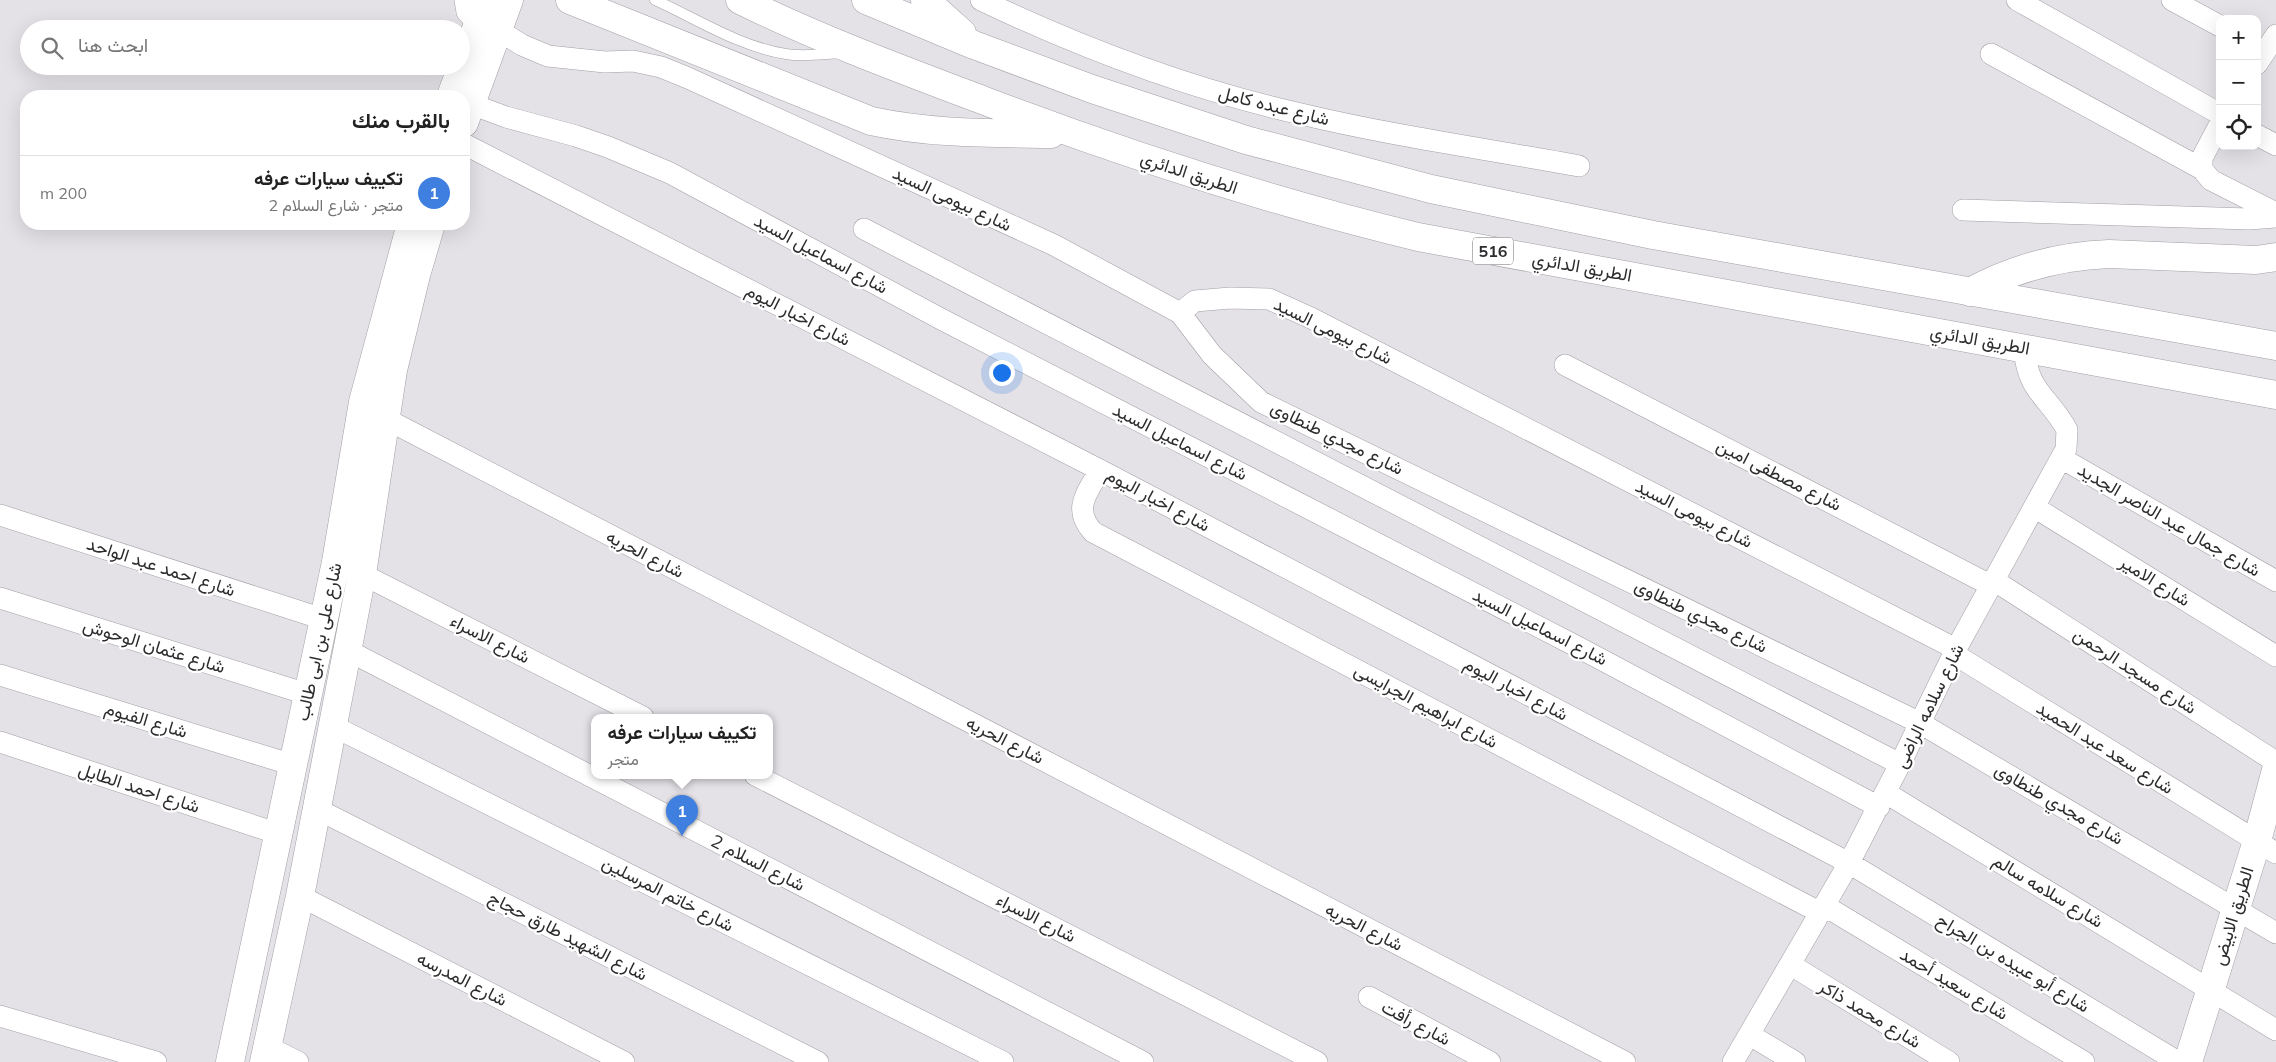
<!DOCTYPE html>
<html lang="ar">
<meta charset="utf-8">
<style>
body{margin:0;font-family:Mulish,Vazirmatn,sans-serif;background:#f2f2f2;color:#222;direction:rtl}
.controls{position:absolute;right:15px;top:15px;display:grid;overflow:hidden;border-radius:10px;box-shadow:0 5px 20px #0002}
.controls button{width:45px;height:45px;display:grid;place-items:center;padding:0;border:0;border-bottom:1px solid #e0e0e0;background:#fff;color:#222;font:25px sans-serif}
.you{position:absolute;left:1001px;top:372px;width:18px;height:18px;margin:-12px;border:4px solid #fff;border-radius:50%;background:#1a73e8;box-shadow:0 0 0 8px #1a73e833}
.badge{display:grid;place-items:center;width:32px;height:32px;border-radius:50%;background:#d93025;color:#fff;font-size:16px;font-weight:700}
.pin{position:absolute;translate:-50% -41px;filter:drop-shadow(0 1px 2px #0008)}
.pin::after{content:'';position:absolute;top:26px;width:18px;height:15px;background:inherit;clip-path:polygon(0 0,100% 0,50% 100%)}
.popup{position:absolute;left:591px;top:714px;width:182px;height:65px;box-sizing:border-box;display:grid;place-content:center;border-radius:10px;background:#fff;filter:drop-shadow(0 1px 4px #0005);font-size:16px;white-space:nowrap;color:#767676}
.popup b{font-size:19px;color:#222}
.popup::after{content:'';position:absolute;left:50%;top:100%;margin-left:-10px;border:10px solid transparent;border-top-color:#fff}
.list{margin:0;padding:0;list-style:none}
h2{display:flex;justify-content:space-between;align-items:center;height:65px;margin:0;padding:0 20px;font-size:21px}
h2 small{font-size:16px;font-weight:400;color:#767676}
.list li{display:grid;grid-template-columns:32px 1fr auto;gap:15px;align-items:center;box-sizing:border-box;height:75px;padding:0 20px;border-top:1px solid #e0e0e0}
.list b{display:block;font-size:19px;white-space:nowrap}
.list p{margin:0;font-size:16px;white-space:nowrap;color:#767676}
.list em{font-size:16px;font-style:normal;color:#767676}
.icon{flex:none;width:28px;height:28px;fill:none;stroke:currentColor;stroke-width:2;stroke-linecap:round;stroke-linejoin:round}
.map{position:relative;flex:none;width:2276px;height:1062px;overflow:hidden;direction:ltr}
.search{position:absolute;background:#fff;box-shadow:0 5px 20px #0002;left:20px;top:20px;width:450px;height:55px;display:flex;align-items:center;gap:12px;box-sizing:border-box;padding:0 18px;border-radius:28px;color:#767676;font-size:19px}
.panel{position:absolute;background:#fff;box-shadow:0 5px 20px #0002;left:20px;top:90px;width:450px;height:140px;border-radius:20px;direction:rtl}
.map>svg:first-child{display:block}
</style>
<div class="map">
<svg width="2276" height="1062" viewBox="0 0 2276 1062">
<rect width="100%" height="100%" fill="#e4e1e7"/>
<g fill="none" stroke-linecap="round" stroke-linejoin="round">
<defs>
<path id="lane" d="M655,0C697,19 740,47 786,54C804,57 822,54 840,53"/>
<path id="street" d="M465,0L467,12L479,24
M981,0C1084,49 1190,89 1301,114C1393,136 1487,149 1579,166
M2017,0L2220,114
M2172,0L2220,26
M498,30L522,45L548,56L605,62L633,61L661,67L688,78L1054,245L1180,313L1195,301L1230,298L1269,299L1311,318L1956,649
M1991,54L2202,169
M2257,64L2276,35
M471,104L506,117L576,136L608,147L670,173L941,319L1574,645L1879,807
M2220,124L2202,158V169L2211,180L2276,213
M2257,135L2276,145
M464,144L1100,470L1849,863L2178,1062
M1963,210L2249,219L2276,217
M864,229L1900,764
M1180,313L1212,355L1261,402L1920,723L2276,933
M1565,365L1992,586
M384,418L1625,1062
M2061,458L2276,581
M1100,470C1087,493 1072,509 1093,532L1821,913
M2034,507L2276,656
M0,515L323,619
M350,568L643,717
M1995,581L2276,762
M0,598L307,694
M347,650L1143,1062
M1954,654L2276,853
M0,675L293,765
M333,726L1003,1062
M0,742L279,834
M755,775L1317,1062
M1886,793L2276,1030
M317,809L818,1062
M300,896L624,1062
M1825,906L2084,1062
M1791,965L1949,1062
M1369,997L1490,1062
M0,1016L156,1062
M1750,1035L1795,1062
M268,1047L298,1062
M1733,1062L1849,863L1900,764L1956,649L2066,449L2067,430C2049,396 2028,394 2024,348"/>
<path id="secondary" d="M451,96L487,0
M464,123L509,0
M230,1062L336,562L363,402L411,224
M264,1062L300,896L362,574L393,370L416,275L431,224
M2188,1062L2257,841L2276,770"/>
<path id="highway" d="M570,0L871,121C932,134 988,133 1051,134
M740,0C819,39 903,70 985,101C1127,155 1270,201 1418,237L2276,395
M866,0L974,45L1092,89L1246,140L1431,189L1653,235L2276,346
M925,0L962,33
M1970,292C2014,268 2058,256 2109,254L2256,260L2276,257"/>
</defs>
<use href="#lane" stroke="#a29fa5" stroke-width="11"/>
<use href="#street" stroke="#a29fa5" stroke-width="22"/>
<use href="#secondary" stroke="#a29fa5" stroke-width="29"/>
<use href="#highway" stroke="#a29fa5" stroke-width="29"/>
<use href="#lane" stroke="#fff" stroke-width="10"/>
<use href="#street" stroke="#fff" stroke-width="21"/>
<use href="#secondary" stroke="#fff" stroke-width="28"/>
<use href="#highway" stroke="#fff" stroke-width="28"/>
</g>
<g text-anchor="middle" stroke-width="4.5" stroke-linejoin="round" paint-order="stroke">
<rect fill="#fff" stroke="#6b6b6c" stroke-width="1" x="1473" y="237.5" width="40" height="27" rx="4"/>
<g font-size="16" font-weight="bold" fill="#2c2b2d">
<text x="1493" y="257">516</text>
</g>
<g font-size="18" fill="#2c2b2d" stroke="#fff">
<text transform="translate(1274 106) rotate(14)" y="6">شارع عبده كامل</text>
<text transform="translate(1189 173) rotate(18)" y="6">الطريق الدائري</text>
<text transform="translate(952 199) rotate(25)" y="6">شارع بيومى السيد</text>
<text transform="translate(821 254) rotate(28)" y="6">شارع اسماعيل السيد</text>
<text transform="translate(1582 267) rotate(10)" y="6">الطريق الدائري</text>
<text transform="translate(798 315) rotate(27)" y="6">شارع اخبار اليوم</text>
<text transform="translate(1333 331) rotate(26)" y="6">شارع بيومى السيد</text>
<text transform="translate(1980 340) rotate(10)" y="6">الطريق الدائري</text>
<text transform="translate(1337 438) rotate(26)" y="6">شارع مجدي طنطاوى</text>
<text transform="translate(1180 442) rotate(27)" y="6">شارع اسماعيل السيد</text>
<text transform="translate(1779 475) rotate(27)" y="6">شارع مصطفى امين</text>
<text transform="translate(1158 500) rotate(28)" y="6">شارع اخبار اليوم</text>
<text transform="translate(1694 514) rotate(27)" y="6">شارع بيومى السيد</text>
<text transform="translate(2169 520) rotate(30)" y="6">شارع جمال عبد الناصر الجديد</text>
<text transform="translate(645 554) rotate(27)" y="6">شارع الحريه</text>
<text transform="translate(161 567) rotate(18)" y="6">شارع احمد عبد الواحد</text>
<text transform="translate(2155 581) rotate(32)" y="6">شارع الامير</text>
<text transform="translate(1701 616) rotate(26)" y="6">شارع مجدي طنطاوى</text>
<text transform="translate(1540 627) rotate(27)" y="6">شارع اسماعيل السيد</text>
<text transform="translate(490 639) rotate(27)" y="6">شارع الاسراء</text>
<text transform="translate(319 642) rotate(-78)" y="6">شارع على بن ابى طالب</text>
<text transform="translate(154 646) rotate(17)" y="6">شارع عثمان الوحوش</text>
<text transform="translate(2135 671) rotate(33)" y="6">شارع مسجد الرحمن</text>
<text transform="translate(1516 689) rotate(28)" y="6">شارع اخبار اليوم</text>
<text transform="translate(1426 706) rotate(28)" y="6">شارع ابراهيم الجرايسى</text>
<text transform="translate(1929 706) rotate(-64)" y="6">شارع سلامه الراضى</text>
<text transform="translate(146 720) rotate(17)" y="6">شارع الفيوم</text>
<text transform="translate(1005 740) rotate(27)" y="6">شارع الحريه</text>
<text transform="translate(2105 748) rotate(32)" y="6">شارع سعد عبد الحميد</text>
<text transform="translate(139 788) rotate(18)" y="6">شارع احمد الطايل</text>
<text transform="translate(2059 804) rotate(30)" y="6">شارع مجدي طنطاوى</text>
<text transform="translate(758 863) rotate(27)" y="6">شارع السلام 2</text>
<text transform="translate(2048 891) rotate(31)" y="6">شارع سلامه سالم</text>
<text transform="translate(668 894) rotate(27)" y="6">شارع خاتم المرسلين</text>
<text transform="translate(2233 916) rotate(-73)" y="6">الطريق الابيض</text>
<text transform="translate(1036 918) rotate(27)" y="6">شارع الاسراء</text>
<text transform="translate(1364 927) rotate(27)" y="6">شارع الحريه</text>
<text transform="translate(568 936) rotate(27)" y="6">شارع الشهيد طارق حجاج</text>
<text transform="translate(2013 963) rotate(31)" y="6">شارع أبو عبيده بن الجراح</text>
<text transform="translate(462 979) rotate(27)" y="6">شارع المدرسه</text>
<text transform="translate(1954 984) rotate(31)" y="6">شارع سعيد أحمد</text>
<text transform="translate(1870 1014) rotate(31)" y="6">شارع محمد ذاكر</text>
<text transform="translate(1416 1023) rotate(28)" y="6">شارع رأفت</text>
</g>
</g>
</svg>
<div class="controls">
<button>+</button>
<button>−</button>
<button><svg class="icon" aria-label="locate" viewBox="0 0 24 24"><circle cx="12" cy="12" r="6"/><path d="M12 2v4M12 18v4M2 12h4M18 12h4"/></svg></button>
</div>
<div class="you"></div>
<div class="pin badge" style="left:682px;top:836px;background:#3f7fe0">1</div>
<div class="popup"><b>تكييف سيارات عرفه</b>متجر</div>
<div class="search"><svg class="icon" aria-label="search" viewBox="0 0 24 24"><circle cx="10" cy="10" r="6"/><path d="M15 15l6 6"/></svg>ابحث هنا</div>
<section class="panel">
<h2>بالقرب منك<small></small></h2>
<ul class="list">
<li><span class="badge" style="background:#3f7fe0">1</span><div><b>تكييف سيارات عرفه</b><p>متجر · شارع السلام 2</p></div><em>200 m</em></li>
</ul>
</section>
</div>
